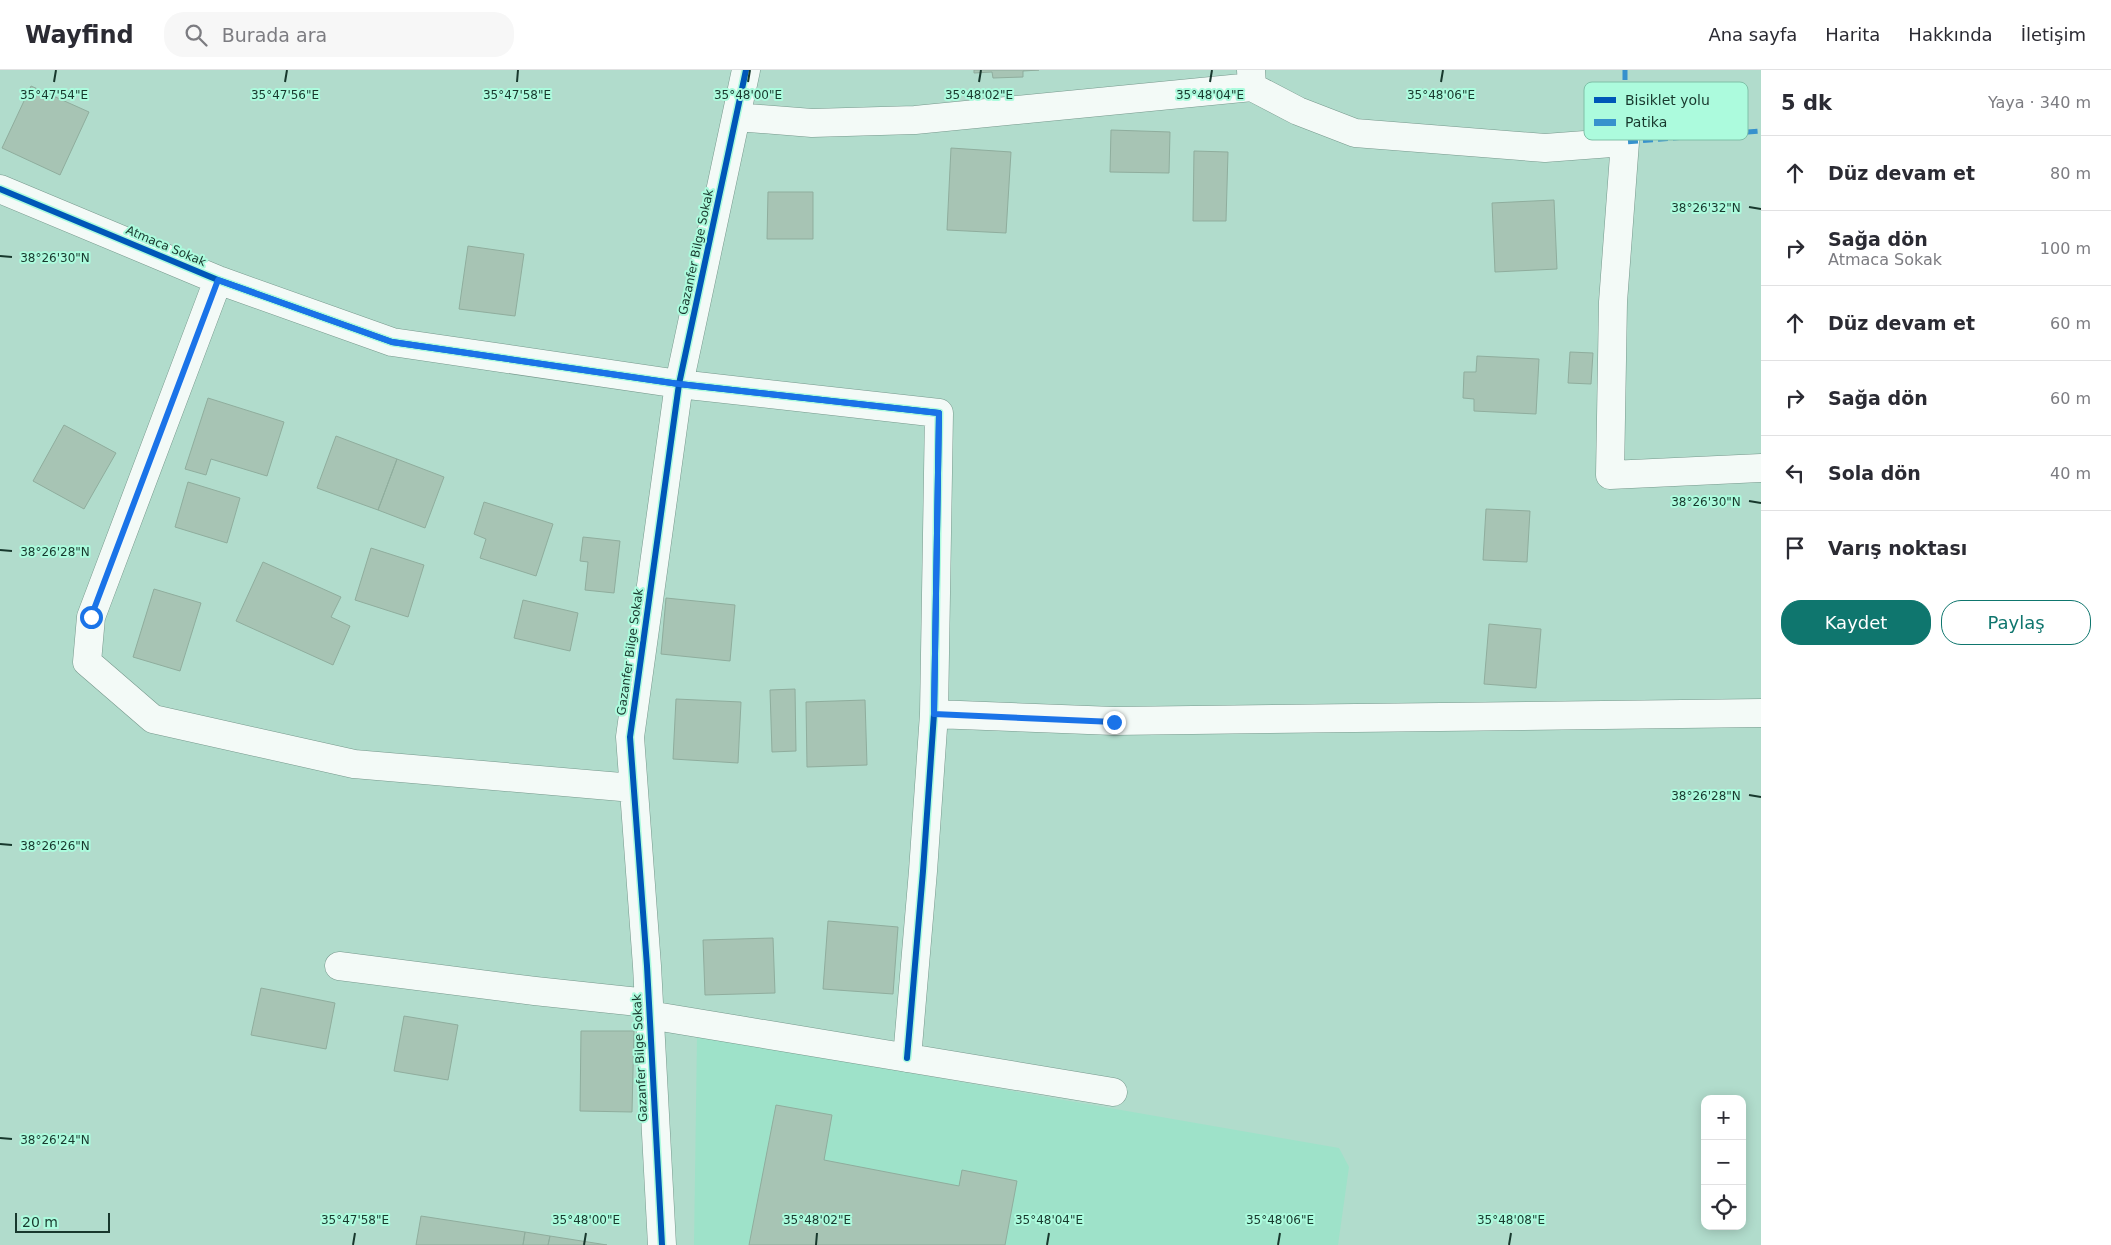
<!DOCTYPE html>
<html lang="tr">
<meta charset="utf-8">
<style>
body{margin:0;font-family:"DejaVu Sans",sans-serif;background:#f7f7f7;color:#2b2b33}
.controls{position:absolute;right:15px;bottom:15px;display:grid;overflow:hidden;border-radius:10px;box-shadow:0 2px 12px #0003}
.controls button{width:45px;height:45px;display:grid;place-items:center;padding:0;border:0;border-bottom:1px solid #e1e1e2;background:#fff;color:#2b2b33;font:25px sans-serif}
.scale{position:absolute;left:15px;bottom:12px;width:95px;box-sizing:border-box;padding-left:5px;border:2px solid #18382d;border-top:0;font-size:14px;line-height:18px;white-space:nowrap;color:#18382d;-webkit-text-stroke:4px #acfbdd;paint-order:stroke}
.stop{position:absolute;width:15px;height:15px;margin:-11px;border:4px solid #1a73e8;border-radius:50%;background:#fff}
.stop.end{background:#1a73e8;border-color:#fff;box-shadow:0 1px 5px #0008}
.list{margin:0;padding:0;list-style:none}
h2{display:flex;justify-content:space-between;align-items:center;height:65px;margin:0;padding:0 20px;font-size:21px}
h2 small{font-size:16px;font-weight:400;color:#7c7c81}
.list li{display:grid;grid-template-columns:32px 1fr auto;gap:15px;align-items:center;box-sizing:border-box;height:75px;padding:0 20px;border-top:1px solid #e1e1e2}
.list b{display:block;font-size:19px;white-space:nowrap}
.list p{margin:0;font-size:16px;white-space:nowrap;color:#7c7c81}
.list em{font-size:16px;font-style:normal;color:#7c7c81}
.actions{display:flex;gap:10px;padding:15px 20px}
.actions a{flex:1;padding:11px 0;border:1px solid #0f766e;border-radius:20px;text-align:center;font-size:18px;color:#0f766e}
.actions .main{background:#0f766e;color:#fff}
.icon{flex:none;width:28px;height:28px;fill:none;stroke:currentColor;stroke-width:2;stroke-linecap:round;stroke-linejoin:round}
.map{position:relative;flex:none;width:1761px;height:1175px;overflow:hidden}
header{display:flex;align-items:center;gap:30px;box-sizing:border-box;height:70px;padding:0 25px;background:#fff;border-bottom:1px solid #e1e1e2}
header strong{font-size:24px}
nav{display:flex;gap:28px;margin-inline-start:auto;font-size:18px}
.search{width:350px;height:45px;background:#f7f7f7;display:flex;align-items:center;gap:12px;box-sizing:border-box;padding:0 18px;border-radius:20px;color:#7c7c81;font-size:19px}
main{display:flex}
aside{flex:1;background:#fff}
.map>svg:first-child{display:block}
</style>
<header>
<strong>Wayfind</strong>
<div class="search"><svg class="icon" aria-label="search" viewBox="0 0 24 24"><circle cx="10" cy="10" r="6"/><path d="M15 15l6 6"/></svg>Burada ara</div>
<nav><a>Ana sayfa</a><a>Harita</a><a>Hakkında</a><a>İletişim</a></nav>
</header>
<main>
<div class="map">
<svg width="1761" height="1175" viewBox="0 0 1761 1175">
<rect width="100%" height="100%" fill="#b1dccc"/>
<path fill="#9ee2c9" d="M697,966L1339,1078L1349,1097L1338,1175H694Z"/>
<path fill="#a7c4b4" stroke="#8fad9d" d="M974,0H1039L1023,1V7L993,8L992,2L974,3Z
M31,16L89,42L60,105L2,78Z
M1111,60L1170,62L1169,103L1110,102Z
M951,78L1011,82L1006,163L947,160Z
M1194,81L1228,82L1226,151H1193Z
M768,122H813V169H767Z
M1554,130L1557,199L1495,202L1492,133Z
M468,176L524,184L515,246L459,239Z
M1570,282L1593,283L1591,314L1568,313Z
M1477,286L1539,289L1536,344L1474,341V329L1463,328L1464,302H1476Z
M208,328L284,352L267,406L211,389L206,405L185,399Z
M64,355L116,383L84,439L33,411Z
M336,366L397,389L378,440L317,418Z
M397,389L444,407L425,458L378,440Z
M188,412L240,428L227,473L175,457Z
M484,432L553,454L536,506L480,488L486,469L474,464Z
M1486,439L1530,441L1527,492L1483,490Z
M583,467L620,471L614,523L585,520L588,492L580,491Z
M371,478L424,495L408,547L355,530Z
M263,492L341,527L331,547L350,556L333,595L236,551Z
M154,519L201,533L180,601L133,587Z
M666,528L735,535L730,591L661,584Z
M523,530L578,543L570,581L514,568Z
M1489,554L1541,559L1536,618L1484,614Z
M795,619L796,681L772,682L770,620Z
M676,629L741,632L738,693L673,689Z
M865,630L867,695L807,697L806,632Z
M828,851L898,857L893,924L823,919Z
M773,868L775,923L705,925L703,870Z
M261,918L335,933L326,979L251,965Z
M404,946L458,955L448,1010L394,1001Z
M581,961H634L632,1042L580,1041Z
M776,1035L832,1045L824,1090L959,1116L962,1100L1017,1111L1005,1175H749Z
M421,1146L525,1162L523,1175H416Z
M525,1162L550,1166L548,1175H523Z
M550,1166L607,1175H548Z"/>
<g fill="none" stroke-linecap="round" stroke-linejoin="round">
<defs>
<path id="street" d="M1251,0L1252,17L1298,41L1355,63L1545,78L1625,72L1613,232L1610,405L1761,398
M736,47L812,53L915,50L1252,17
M0,119L218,210L392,272L679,314L939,343L934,644L923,801L907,988
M218,210L91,547L87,592L153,649L354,694L633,718
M934,644L1114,651L1761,643
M339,896L535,921L648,933
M649,945L1113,1022
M662,1175L647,896L630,667L679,314L746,0"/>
</defs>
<use href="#street" stroke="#76988c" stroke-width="29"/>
<use href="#street" stroke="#f3faf7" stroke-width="28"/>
<path stroke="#3792cd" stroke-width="5" stroke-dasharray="10 5" stroke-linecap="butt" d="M1625,0V72L1761,61"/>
<defs>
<path id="cycleway" d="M0,119L218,210L392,272L679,314L939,343L934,644L923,801L907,988
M662,1175L647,896L630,667L679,314L746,0"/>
</defs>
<use href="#cycleway" stroke="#acfbdd" stroke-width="9"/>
<use href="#cycleway" stroke="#0057b8" stroke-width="6"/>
</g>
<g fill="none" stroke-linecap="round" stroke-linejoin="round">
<path stroke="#1a73e8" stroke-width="6" d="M91,547L218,210L392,272L679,314L939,343L934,644L1114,652"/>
</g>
<path fill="none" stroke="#18382d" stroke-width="2" d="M54,12L56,0M285,12L287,0M517,12L518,0M748,12L750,0M979,12L981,0M1210,12L1212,0M1441,12L1443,0M1749,137L1761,139M0,186L12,187M1749,431L1761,433M0,480L12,481M1749,725L1761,727M0,774L12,775M0,1068L12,1069M353,1175L355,1163M584,1175L586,1163M816,1175L817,1163M1047,1175L1049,1163M1278,1175L1280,1163M1509,1175L1511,1163"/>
<g text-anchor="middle" stroke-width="4" stroke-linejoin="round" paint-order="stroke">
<g font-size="12" fill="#18382d" stroke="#acfbdd">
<text transform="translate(166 176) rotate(23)" y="4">Atmaca Sokak</text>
<text transform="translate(696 182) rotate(-78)" y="4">Gazanfer Bilge Sokak</text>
<text transform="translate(630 582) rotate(-82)" y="4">Gazanfer Bilge Sokak</text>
<text transform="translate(640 988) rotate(-93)" y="4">Gazanfer Bilge Sokak</text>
</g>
</g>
<rect x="1584" y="12" width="164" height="58" rx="8" fill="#acfbdd" stroke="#80c0a8" stroke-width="1"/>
<rect x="1594" y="27" width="22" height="6" fill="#0057b8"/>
<rect x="1594" y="49" width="22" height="7" fill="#3792cd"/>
<g font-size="14" fill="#18382d">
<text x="1625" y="35">Bisiklet yolu</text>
<text x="1625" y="57">Patika</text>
</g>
<g font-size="12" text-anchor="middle" fill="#18382d" stroke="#acfbdd" stroke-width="4" stroke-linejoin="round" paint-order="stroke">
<text x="54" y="29">35°47'54"E</text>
<text x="285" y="29">35°47'56"E</text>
<text x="517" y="29">35°47'58"E</text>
<text x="748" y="29">35°48'00"E</text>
<text x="979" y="29">35°48'02"E</text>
<text x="1210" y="29">35°48'04"E</text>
<text x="1441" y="29">35°48'06"E</text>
<text x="1706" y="142">38°26'32"N</text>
<text x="55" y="192">38°26'30"N</text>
<text x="1706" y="436">38°26'30"N</text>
<text x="55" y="486">38°26'28"N</text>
<text x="1706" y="730">38°26'28"N</text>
<text x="55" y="780">38°26'26"N</text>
<text x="55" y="1074">38°26'24"N</text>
<text x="355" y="1154">35°47'58"E</text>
<text x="586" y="1154">35°48'00"E</text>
<text x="817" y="1154">35°48'02"E</text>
<text x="1049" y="1154">35°48'04"E</text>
<text x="1280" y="1154">35°48'06"E</text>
<text x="1511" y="1154">35°48'08"E</text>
</g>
</svg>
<div class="controls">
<button>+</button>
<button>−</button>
<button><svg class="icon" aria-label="locate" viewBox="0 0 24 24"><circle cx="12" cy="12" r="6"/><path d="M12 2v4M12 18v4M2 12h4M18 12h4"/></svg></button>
</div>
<div class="scale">20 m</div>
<div class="stop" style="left:91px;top:547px"></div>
<div class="stop end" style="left:1114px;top:652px"></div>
</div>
<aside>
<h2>5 dk<small>Yaya · 340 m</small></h2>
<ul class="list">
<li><svg class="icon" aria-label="ahead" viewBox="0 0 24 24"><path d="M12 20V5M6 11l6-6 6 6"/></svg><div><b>Düz devam et</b></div><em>80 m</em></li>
<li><svg class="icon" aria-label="right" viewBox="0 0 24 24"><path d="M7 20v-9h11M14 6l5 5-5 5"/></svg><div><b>Sağa dön</b><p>Atmaca Sokak</p></div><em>100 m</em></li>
<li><svg class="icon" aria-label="ahead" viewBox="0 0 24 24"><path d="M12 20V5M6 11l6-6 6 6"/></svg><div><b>Düz devam et</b></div><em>60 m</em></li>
<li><svg class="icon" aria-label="right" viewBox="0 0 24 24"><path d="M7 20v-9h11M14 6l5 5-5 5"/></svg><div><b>Sağa dön</b></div><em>60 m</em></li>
<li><svg class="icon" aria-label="left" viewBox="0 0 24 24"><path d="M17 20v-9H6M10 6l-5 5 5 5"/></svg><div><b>Sola dön</b></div><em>40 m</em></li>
<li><svg class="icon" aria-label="arrive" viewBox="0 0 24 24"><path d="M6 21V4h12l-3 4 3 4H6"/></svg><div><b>Varış noktası</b></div></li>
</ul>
<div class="actions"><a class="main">Kaydet</a><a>Paylaş</a></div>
</aside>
</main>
